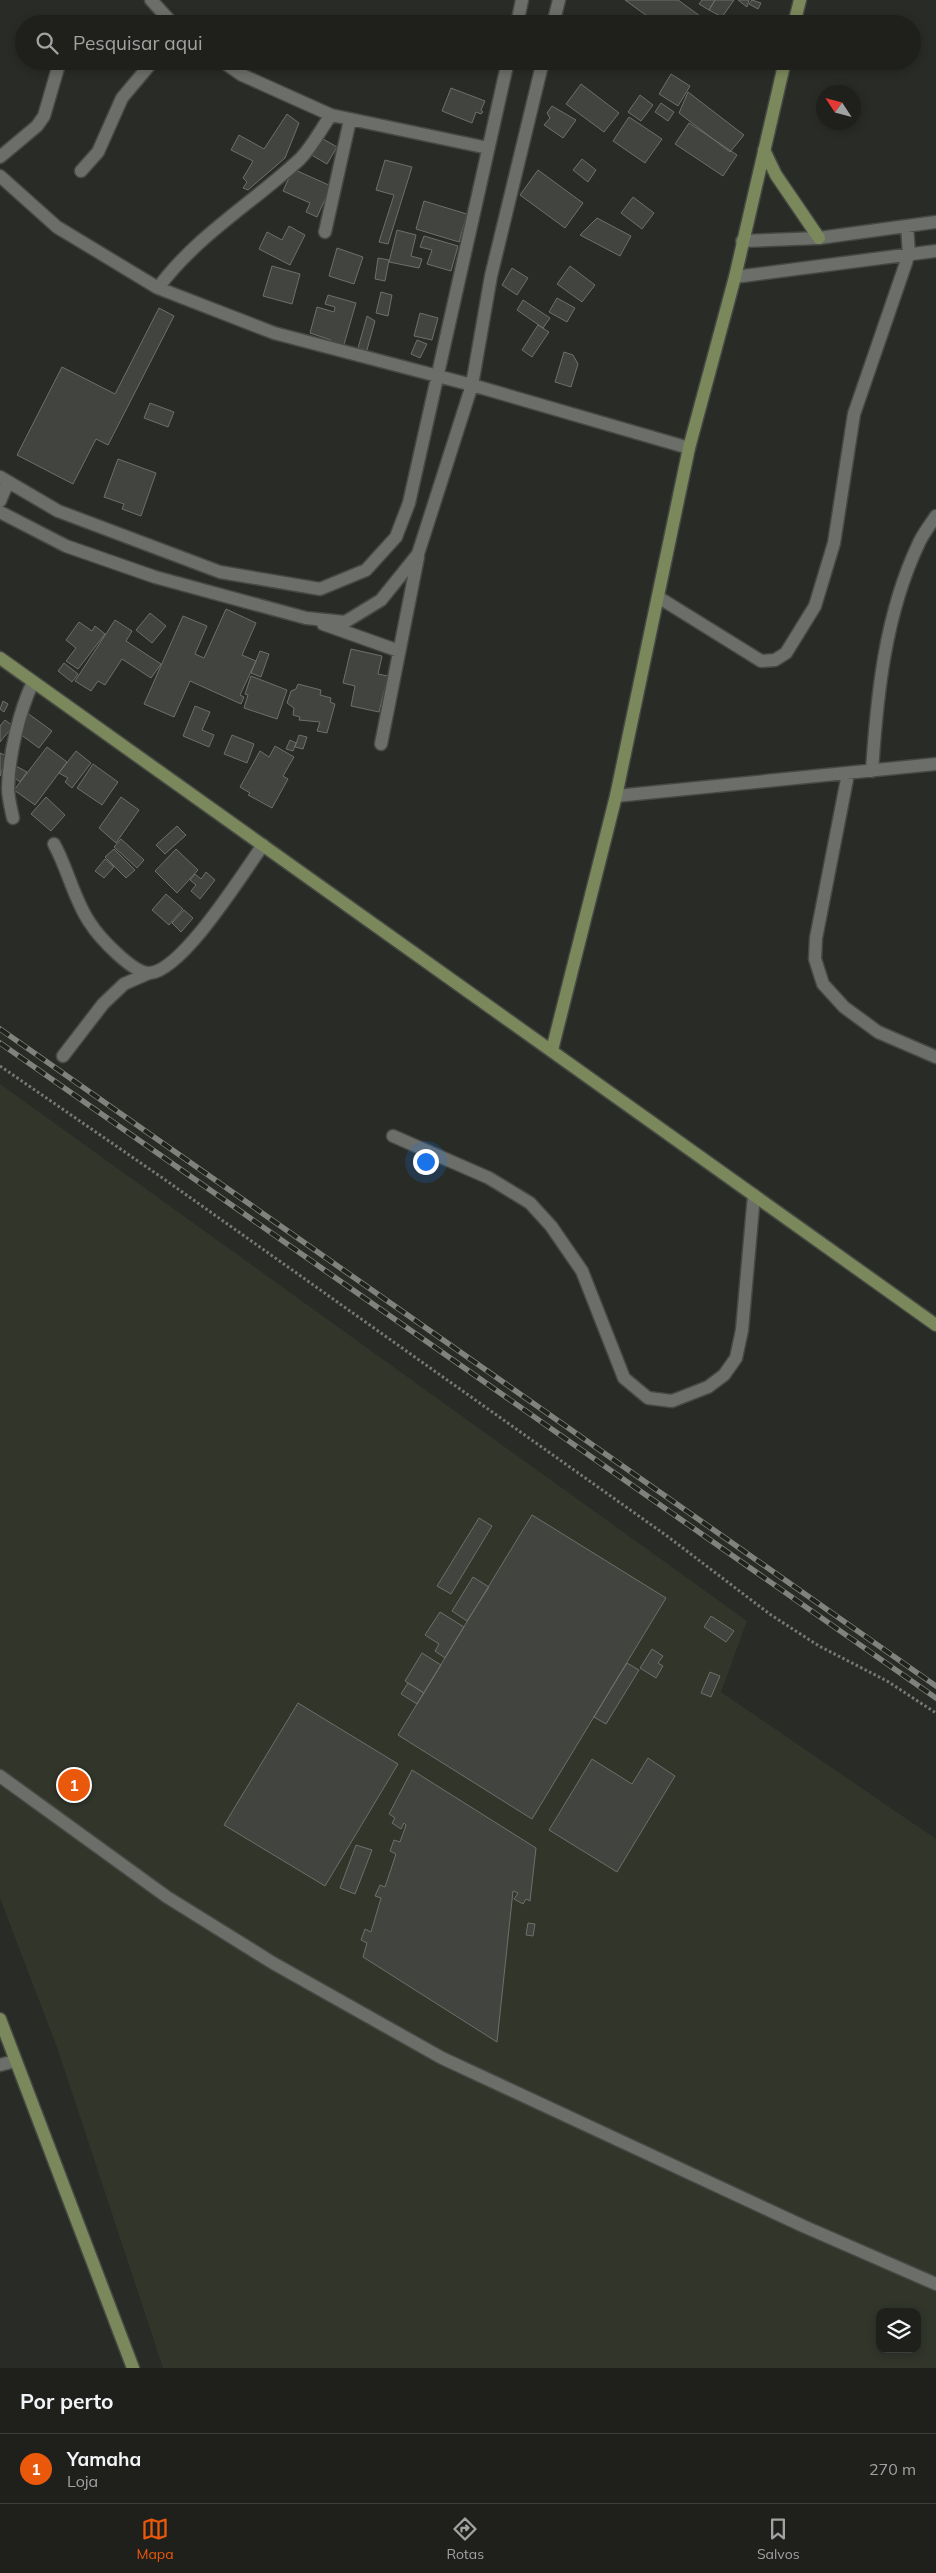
<!DOCTYPE html>
<html lang="pt">
<style>
body{margin:0;font-family:Mulish,sans-serif;background:#2c2d29;color:#f1f3f6}
.controls{position:absolute;right:15px;bottom:15px;display:grid;overflow:hidden;border-radius:10px;box-shadow:0 2px 8px #0003}
.controls button{width:45px;height:45px;display:grid;place-items:center;padding:0;border:0;border-bottom:1px solid #3c3e3b;background:#1f201c;color:#f1f3f6;font:25px sans-serif}
.compass{position:absolute;left:816px;top:85px;width:45px;height:45px;border-radius:50%;background:#1f201c;box-shadow:0 2px 8px #0003;rotate:306deg}
.you{position:absolute;left:425px;top:1161px;width:18px;height:18px;margin:-12px;border:4px solid #fff;border-radius:50%;background:#1a73e8;box-shadow:0 0 0 8px #1a73e833}
.badge{display:grid;place-items:center;width:32px;height:32px;border-radius:50%;background:#ea580c;color:#fff;font-size:16px;font-weight:700}
.pin{position:absolute;translate:-50% -50%;border:2px solid #fff;box-shadow:0 1px 5px #0006}
.list{margin:0;padding:0;list-style:none}
h2{display:flex;justify-content:space-between;align-items:center;height:65px;margin:0;padding:0 20px;font-size:21px}
h2 small{font-size:16px;font-weight:400;color:#a1a3a3}
.list li{display:grid;grid-template-columns:32px 1fr auto;gap:15px;align-items:center;box-sizing:border-box;height:70px;padding:0 20px;border-top:1px solid #3c3e3b}
.list b{display:block;font-size:19px;white-space:nowrap}
.list p{margin:0;font-size:16px;white-space:nowrap;color:#a1a3a3}
.list em{font-size:16px;font-style:normal;color:#a1a3a3}
.icon{flex:none;width:28px;height:28px;fill:none;stroke:currentColor;stroke-width:2;stroke-linecap:round;stroke-linejoin:round}
.map{position:relative;flex:none;width:936px;height:2368px;overflow:hidden}
.search{position:absolute;background:#1f201c;box-shadow:0 2px 8px #0003;left:15px;right:15px;top:15px;height:55px;display:flex;align-items:center;gap:12px;box-sizing:border-box;padding:0 18px;border-radius:28px;color:#a1a3a3;font-size:19px}
.sheet{height:135px;background:#1f201c}
nav{display:flex;justify-content:space-around;align-items:center;box-sizing:border-box;height:70px;border-top:1px solid #3c3e3b;background:#1f201c;font-size:14px;color:#a1a3a3}
nav a{display:grid;justify-items:center;gap:2px}
nav .on{color:#ea580c}
.map>svg:first-child{display:block}
</style>
<div class="map">
<svg width="936" height="2368" viewBox="0 0 936 2368">
<rect width="100%" height="100%" fill="#292b26"/>
<path fill="#31352a" fill-rule="evenodd" d="M0,1084L747,1621L721,1692L936,1839V2368H163L58,2050L0,1898ZM880,2312H917V2349H880Z"/>
<path fill="#42453f" stroke="#6d706a" d="M625,0H678L711,24H658Z
M702,0H715L709,10L699,4Z
M715,0H734L722,17L709,10Z
M738,0H749L747,7Z
M752,0L761,3L758,9L749,4Z
M671,74L690,86L678,106L659,94Z
M581,84L619,113L604,132L566,104Z
M451,88L485,101L481,110L483,112L481,114L476,112L472,123L442,111Z
M688,92L744,135L730,152L679,113Z
M640,95L653,105L641,121L628,112Z
M661,103L674,112L668,121L655,112Z
M552,106L576,120L563,138L544,125L550,118L547,113Z
M287,114L299,123L285,158L248,190L243,188L247,182L243,178L253,161L231,150L239,135L264,149Z
M629,117L662,139L645,163L613,141Z
M689,123L737,155L723,176L675,144Z
M318,136L337,147L327,164L308,153Z
M582,159L596,170L588,182L573,170Z
M385,160L412,167L388,244L379,242L394,195L376,190Z
M293,169L331,186L317,217L306,212L310,203L283,191Z
M538,170L583,203L565,228L520,195Z
M633,197L654,213L642,229L621,213Z
M424,201L467,214L459,242L416,229Z
M597,218L631,236L620,256L580,235Z
M289,226L305,235L290,265L259,249L267,232L282,240Z
M397,230L416,235L411,256L422,259L419,268L389,262Z
M424,236L458,246L451,271L427,264L432,250L420,247Z
M337,248L363,257L354,284L329,276Z
M378,258L389,260L385,281L375,279Z
M272,266L300,274L292,304L263,296Z
M570,266L595,285L582,302L557,284Z
M512,268L528,278L517,295L502,285Z
M381,292L392,295L388,316L376,313Z
M328,295L356,303L343,348L330,344L331,340L310,333L317,307L334,312L335,307L325,304Z
M557,298L575,308L567,322L549,312Z
M523,300L550,318L543,328L517,310Z
M159,308L174,316L108,445L96,439L73,484L17,455L62,367L115,394Z
M420,313L438,318L432,340L414,336Z
M367,316L375,321L367,350L358,348Z
M538,325L549,332L532,357L522,350Z
M417,340L427,344L420,358L411,354Z
M564,352L573,355L578,364L571,387L555,382Z
M150,403L174,412L168,427L144,418Z
M118,459L156,473L141,516L122,509L124,504L104,497Z
M226,609L256,623L242,655L256,661L240,695L244,697L241,704L190,681L174,717L144,704L183,616L207,626L195,654L204,658Z
M150,613L166,626L152,643L136,630Z
M115,620L132,631L126,641L161,664L151,678L122,659L105,685L98,681L91,691L75,681Z
M79,622L92,631L95,626L105,634L78,669L66,661L76,648L66,640Z
M351,649L382,656L378,674L388,676L379,712L351,706L355,686L343,683Z
M260,651L269,654L261,677L251,673Z
M64,663L78,674L72,682L58,671Z
M251,676L287,690L277,719L244,708L248,695L245,694Z
M298,684L321,690L320,695L331,698L330,702L335,704L327,733L317,731L320,722L299,720L300,717L293,715L294,708L287,703L291,691L296,689Z
M3,701L8,704L4,712L0,709Z
M195,706L210,712L202,730L214,735L209,747L183,736Z
M26,712L52,731L39,748L20,734Z
M5,720L13,726L0,742V726Z
M232,735L254,744L247,763L224,754Z
M299,735L307,737L303,749L295,747Z
M290,740L296,743L293,751L286,749Z
M275,746L294,757L283,776L288,779L272,808L248,795L250,793L240,787L260,751L269,757Z
M47,747L67,762L35,805L14,790Z
M76,751L91,763L72,788L65,782L68,778L59,773Z
M0,753L7,756L0,776Z
M93,764L118,782L102,805L77,788Z
M14,765L27,772L20,782L12,776Z
M46,797L65,815L51,831L31,814Z
M121,797L139,810L116,843L99,828Z
M177,826L186,835L165,854L156,845Z
M121,839L144,860L137,868L114,847Z
M114,849L135,870L126,878L105,857Z
M176,849L198,870L177,893L155,871Z
M105,859L114,867L104,878L95,871Z
M206,872L215,880L200,899L191,891L196,885L190,880L195,874L201,879Z
M166,894L183,909L169,925L152,910Z
M184,910L193,918L181,932L172,923Z
M532,1515L666,1598L532,1819L398,1735Z
M479,1518L492,1526L451,1594L437,1586Z
M473,1577L489,1587L467,1621L452,1611Z
M440,1612L464,1627L445,1658L435,1651L439,1644L425,1635Z
M711,1616L734,1631L726,1642L704,1627Z
M652,1649L663,1656L658,1663L663,1666L656,1678L640,1668Z
M422,1653L441,1665L424,1693L405,1681Z
M627,1663L639,1670L606,1724L594,1717Z
M710,1672L720,1676L711,1697L701,1693Z
M408,1683L424,1693L417,1704L401,1694Z
M298,1703L398,1764L325,1886L224,1825Z
M648,1758L675,1776L617,1872L549,1830L592,1759L632,1784Z
M412,1770L536,1848L530,1901L526,1899L523,1904L514,1899L518,1893L513,1891L497,2042L363,1957L367,1943L361,1940L365,1929L371,1932L381,1898L375,1896L380,1885L385,1887L396,1854L390,1851L394,1840L400,1842L406,1825L404,1823L401,1829L392,1823L395,1818L389,1814Z
M356,1845L372,1850L355,1894L340,1888Z
M528,1923L535,1924L533,1936L526,1935Z"/>
<g fill="none" stroke-linecap="round" stroke-linejoin="round">
<defs>
<path id="street" d="M151,0L173,24
M517,24L522,0
M553,24L559,0
M222,61L242,75L331,115L488,148
M0,157L37,126L44,116L60,61
M81,171L98,152L122,98L153,61
M0,176L57,227L158,288L274,333L472,385L689,448
M325,232L350,120
M742,241L819,238L936,222
M735,277L936,251
M158,288C196,236 254,202 300,159C312,147 321,129 331,115
M0,477L58,511L220,572L320,589L366,570L396,537L409,503L508,61
M0,501L8,482
M0,512L66,546L155,577L306,618L345,622L381,600L418,554L472,385L491,276L543,61
M658,597L761,661L775,660L786,653L815,606L834,543L854,414L909,254L907,226
M323,624L399,651
M381,744L418,557
M872,771C877,695 885,615 918,545C922,535 930,525 936,516
M848,774L816,938L815,959L823,984L844,1007L878,1032L936,1057
M616,796L936,764
M13,818C11,809 8,797 8,788C9,754 19,712 33,682
M54,844C68,869 74,900 90,923C99,937 133,974 150,973C183,970 243,873 263,845
M63,1056L103,1004L124,984L149,973
M393,1136L489,1178L530,1203L551,1226L582,1271L624,1378L648,1398L672,1401L708,1387L724,1375L736,1358L742,1330L754,1195
M0,1776L167,1897L273,1963L442,2058L803,2226L936,2284
M0,2065L15,2061"/>
<path id="secondary" d="M794,24L800,0
M764,150L776,175L819,238
M0,658L936,1325
M552,1050L616,796L689,448L735,277L785,61
M0,2019L133,2368"/>
</defs>
<use href="#street" stroke="#464843" stroke-width="15"/>
<use href="#secondary" stroke="#464843" stroke-width="15"/>
<path stroke="#767873" stroke-width="3" stroke-dasharray="2.5 2.5" stroke-linecap="butt" d="M0,1066L164,1179L667,1536L771,1615L819,1646L887,1681L936,1713"/>
<use href="#street" stroke="#6c6f69" stroke-width="12"/>
<use href="#secondary" stroke="#7b885c" stroke-width="12"/>
<defs>
<path id="rail" d="M0,1029L936,1686
M0,1043L936,1698"/>
</defs>
<use href="#rail" stroke="#80827d" stroke-width="5.5"/>
<use href="#rail" stroke="#20221c" stroke-width="4" stroke-dasharray="11" stroke-linecap="butt"/>
</g>
</svg>
<div class="controls">
<button><svg class="icon" aria-label="layers" viewBox="0 0 24 24"><path d="M12 4l9 5-9 5-9-5zM3 14l9 5 9-5"/></svg></button>
</div>
<svg class="compass" viewBox="-18 -18 36 36"><path d="M0-13l5 13h-10z" fill="#e53935"/><path d="M0 13l5-13h-10z" fill="#a1a3a3"/></svg>
<div class="you"></div>
<div class="pin badge" style="left:74px;top:1785px">1</div>
<div class="search"><svg class="icon" aria-label="search" viewBox="0 0 24 24"><circle cx="10" cy="10" r="6"/><path d="M15 15l6 6"/></svg>Pesquisar aqui</div>
</div>
<section class="sheet">
<h2>Por perto<small></small></h2>
<ul class="list">
<li><span class="badge">1</span><div><b>Yamaha</b><p>Loja</p></div><em>270 m</em></li>
</ul>
</section>
<nav>
<a class="on"><svg class="icon" aria-label="map" viewBox="0 0 24 24"><path d="M3 6l6-2 6 2 6-2v14l-6 2-6-2-6 2zM9 4v14M15 6v14"/></svg>Mapa</a>
<a><svg class="icon" aria-label="directions" viewBox="0 0 24 24"><path d="M12 3l9 9-9 9-9-9zM9 14v-3h6M13 9l2 2-2 2"/></svg>Rotas</a>
<a><svg class="icon" aria-label="saved" viewBox="0 0 24 24"><path d="M7 4h10v16l-5-4-5 4z"/></svg>Salvos</a>
</nav>
